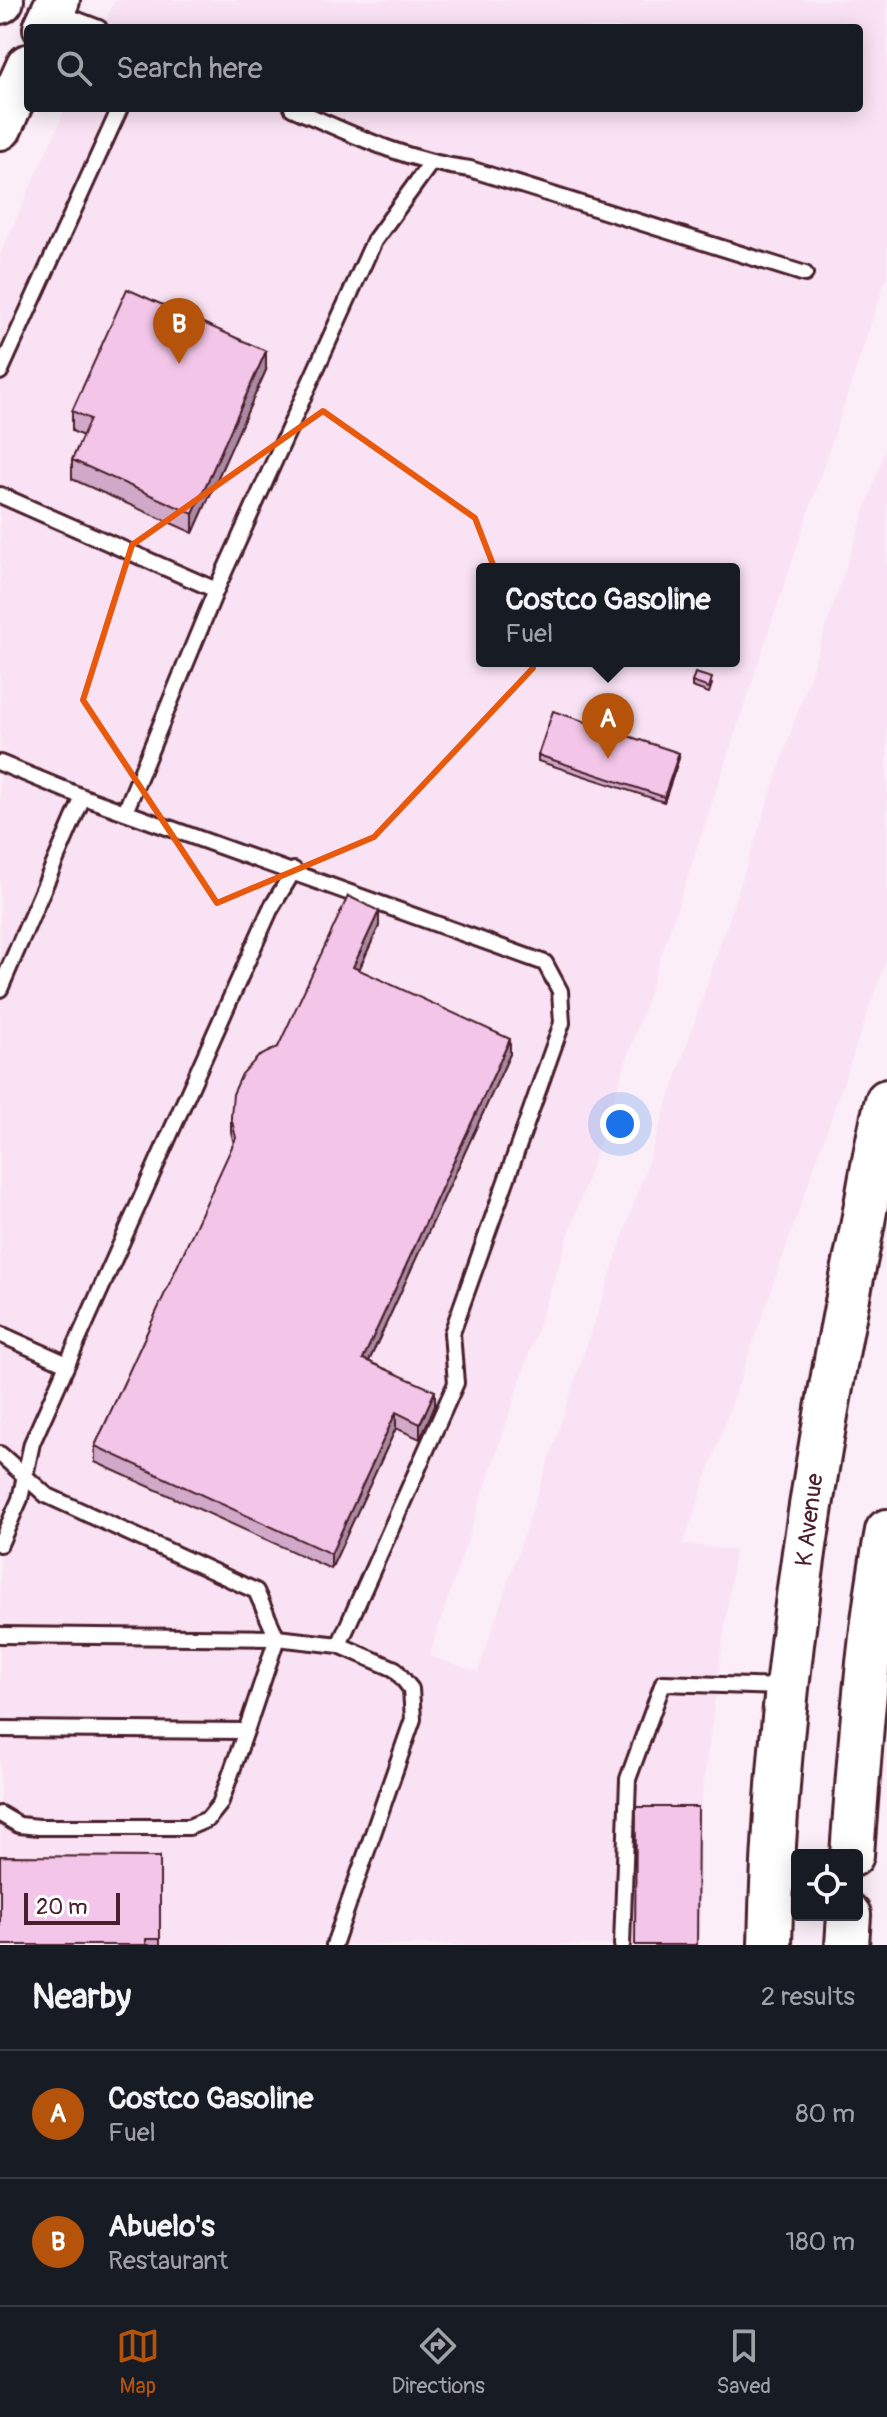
<!DOCTYPE html>
<style>
body{margin:0;font-family:Pangolin,sans-serif;background:#242831;color:#f1f3f6}
.controls{position:absolute;right:24px;bottom:24px;display:grid;overflow:hidden;border-radius:8px;box-shadow:0 4px 20px #0003}
.controls button{width:72px;height:72px;display:grid;place-items:center;padding:0;border:0;border-bottom:2px solid #363941;background:#171b24;color:#f1f3f6;font:40px sans-serif}
.scale{position:absolute;left:24px;bottom:20px;width:96px;box-sizing:border-box;padding-left:8px;border:4px solid #4a1f2b;border-top:0;font-size:22px;line-height:28px;white-space:nowrap;color:#4a1f2b;-webkit-text-stroke:6px #fff;paint-order:stroke}
.you{position:absolute;left:620px;top:1124px;width:28px;height:28px;margin:-20px;border:6px solid #fff;border-radius:50%;background:#1a73e8;box-shadow:0 0 0 12px #1a73e833}
.badge{display:grid;place-items:center;width:52px;height:52px;border-radius:50%;background:#b45309;color:#fff;font-size:26px;font-weight:700}
.pin{position:absolute;translate:-50% -66px;filter:drop-shadow(0 2px 4px #0008)}
.pin::after{content:'';position:absolute;top:42px;width:28px;height:24px;background:inherit;clip-path:polygon(0 0,100% 0,50% 100%)}
.popup{position:absolute;left:476px;top:563px;width:264px;height:104px;box-sizing:border-box;display:grid;place-content:center;border-radius:8px;background:#171b24;filter:drop-shadow(0 2px 6px #0005);font-size:26px;white-space:nowrap;color:#9ea1a6}
.popup b{font-size:30px;color:#f1f3f6}
.popup::after{content:'';position:absolute;left:50%;top:100%;margin-left:-16px;border:16px solid transparent;border-top-color:#171b24}
.list{margin:0;padding:0;list-style:none}
h2{display:flex;justify-content:space-between;align-items:center;height:104px;margin:0;padding:0 32px;font-size:34px}
h2 small{font-size:26px;font-weight:400;color:#9ea1a6}
.list li{display:grid;grid-template-columns:52px 1fr auto;gap:24px;align-items:center;box-sizing:border-box;height:128px;padding:0 32px;border-top:2px solid #363941}
.list b{display:block;font-size:30px;white-space:nowrap}
.list p{margin:0;font-size:26px;white-space:nowrap;color:#9ea1a6}
.list em{font-size:26px;font-style:normal;color:#9ea1a6}
.icon{flex:none;width:44px;height:44px;fill:none;stroke:currentColor;stroke-width:2;stroke-linecap:round;stroke-linejoin:round}
.map{position:relative;flex:none;width:887px;height:1945px;overflow:hidden}
.search{position:absolute;background:#171b24;box-shadow:0 4px 20px #0003;left:24px;right:24px;top:24px;height:88px;display:flex;align-items:center;gap:20px;box-sizing:border-box;padding:0 28px;border-radius:8px;color:#9ea1a6;font-size:30px}
.sheet{height:360px;background:#171b24}
nav{display:flex;justify-content:space-around;align-items:center;box-sizing:border-box;height:112px;border-top:2px solid #363941;background:#171b24;font-size:22px;color:#9ea1a6}
nav a{display:grid;justify-items:center;gap:4px}
nav .on{color:#b45309}
.map>svg:first-child{display:block}
</style>
<div class="map">
<svg width="887" height="1945" viewBox="0 0 887 1945">
<rect width="100%" height="100%" fill="#fbeef8"/>
<filter id="ink" filterUnits="userSpaceOnUse"><feTurbulence type="fractalNoise" baseFrequency=".0125" numOctaves="2"/><feDisplacementMap in="SourceGraphic" scale="16" xChannelSelector="R" yChannelSelector="G"/><feConvolveMatrix kernelMatrix="1 2 1 2 8 2 1 2 1" color-interpolation-filters="sRGB"/></filter>
<g filter="url(#ink)">
<path fill="#f9e2f3" fill-rule="evenodd" d="M115,0H887V275L429,1656L478,1672L887,444V957L683,1544L735,1550L700,1810V1945H0V255L66,108H859V28H102ZM482,569H734V661H482Z"/>
<g fill="none" stroke-linecap="round" stroke-linejoin="round">
<defs>
<path id="lane" d="M57,12L99,28
M292,108C351,134 406,161 470,169L805,274
M0,372L120,108
M0,495L216,590
M0,763L83,797L545,963L560,991L562,1023L452,1333L456,1383L339,1645
M125,812L216,590L374,241L430,164
M0,989L83,797
M0,1334L67,1364
M0,1454L46,1495L256,1591L277,1638L246,1731L0,1729
M0,1544L20,1499L32,1443L270,910L294,870
M0,1635L277,1638L339,1645L395,1669L411,1689L413,1719L334,1945
M0,1814L19,1825L39,1827H189L208,1819L220,1804L246,1731
M622,1945L628,1779L663,1683L782,1687"/>
<path id="secondary" d="M45,28L58,0
M0,128L28,66
M852,1855C860,1747 867,1638 887,1531
M770,1945C775,1709 812,1469 860,1238C869,1192 875,1146 887,1101
M847,1945L849,1915"/>
<path id="highway" d="M0,1L1,0"/>
</defs>
<use href="#lane" stroke="#4a1f2b" stroke-width="20"/>
<use href="#secondary" stroke="#4a1f2b" stroke-width="48"/>
<use href="#highway" stroke="#4a1f2b" stroke-width="50"/>
<use href="#lane" stroke="#fff" stroke-width="14"/>
<use href="#secondary" stroke="#fff" stroke-width="42"/>
<use href="#highway" stroke="#fff" stroke-width="44"/>
</g>
<path fill="#d1a9c8" stroke="#4a1f2b" stroke-width="2" d="M266,370L193,533L72,479V460L83,436L72,431V411Z
M692,682L712,684L709,693L692,687Z
M538,755L679,758L664,802L538,761Z
M379,926L359,970L510,1054L369,1361L435,1406L420,1439L396,1428L331,1569L95,1462V1446L234,1144L231,1132V1117L278,1047Z
M160,1857V1945H0Z"/>
<path fill="#aa8aa2" stroke="#4a1f2b" stroke-width="2" d="M266,351V370L193,533V514Z
M679,753V758L664,802V797Z
M379,911V926L353,982V967Z
M510,1039V1054L363,1374V1359Z
M435,1391V1406L420,1439V1424Z
M396,1412V1428L331,1569V1554Z"/>
<path fill="#f3c5e8" stroke="#4a1f2b" stroke-width="2" d="M127,289L266,351L193,514L72,460L90,419L72,411Z
M695,673L712,678L709,688L692,682Z
M553,711L679,753L664,797L538,755Z
M348,896L379,911L353,967L510,1039L363,1359L435,1391L420,1424L396,1412L331,1554L95,1446L236,1138L231,1117L233,1094L242,1074L258,1057L278,1047Z
M636,1807H698L697,1945H635Z
M0,1856L160,1857V1939H146V1945H0Z"/>
</g>
<path fill="none" stroke="#e8590c" stroke-width="6" stroke-linejoin="round" d="M323,411L475,518L533,668L374,837L217,903L83,700L132,545Z"/>
<g text-anchor="middle" stroke-width="6" stroke-linejoin="round" paint-order="stroke">
<g font-size="24" fill="#4a1f2b" stroke="#fff">
<text transform="translate(809 1520) rotate(-83)" y="8">K Avenue</text>
</g>
</g>
</svg>
<div class="controls">
<button><svg class="icon" aria-label="locate" viewBox="0 0 24 24"><circle cx="12" cy="12" r="6"/><path d="M12 2v4M12 18v4M2 12h4M18 12h4"/></svg></button>
</div>
<div class="scale">20 m</div>
<div class="you"></div>
<div class="pin badge" style="left:608px;top:759px">A</div>
<div class="popup"><b>Costco Gasoline</b>Fuel</div>
<div class="pin badge" style="left:179px;top:364px">B</div>
<div class="search"><svg class="icon" aria-label="search" viewBox="0 0 24 24"><circle cx="10" cy="10" r="6"/><path d="M15 15l6 6"/></svg>Search here</div>
</div>
<section class="sheet">
<h2>Nearby<small>2 results</small></h2>
<ul class="list">
<li><span class="badge">A</span><div><b>Costco Gasoline</b><p>Fuel</p></div><em>80 m</em></li>
<li><span class="badge">B</span><div><b>Abuelo's</b><p>Restaurant</p></div><em>180 m</em></li>
</ul>
</section>
<nav>
<a class="on"><svg class="icon" aria-label="map" viewBox="0 0 24 24"><path d="M3 6l6-2 6 2 6-2v14l-6 2-6-2-6 2zM9 4v14M15 6v14"/></svg>Map</a>
<a><svg class="icon" aria-label="directions" viewBox="0 0 24 24"><path d="M12 3l9 9-9 9-9-9zM9 14v-3h6M13 9l2 2-2 2"/></svg>Directions</a>
<a><svg class="icon" aria-label="saved" viewBox="0 0 24 24"><path d="M7 4h10v16l-5-4-5 4z"/></svg>Saved</a>
</nav>
